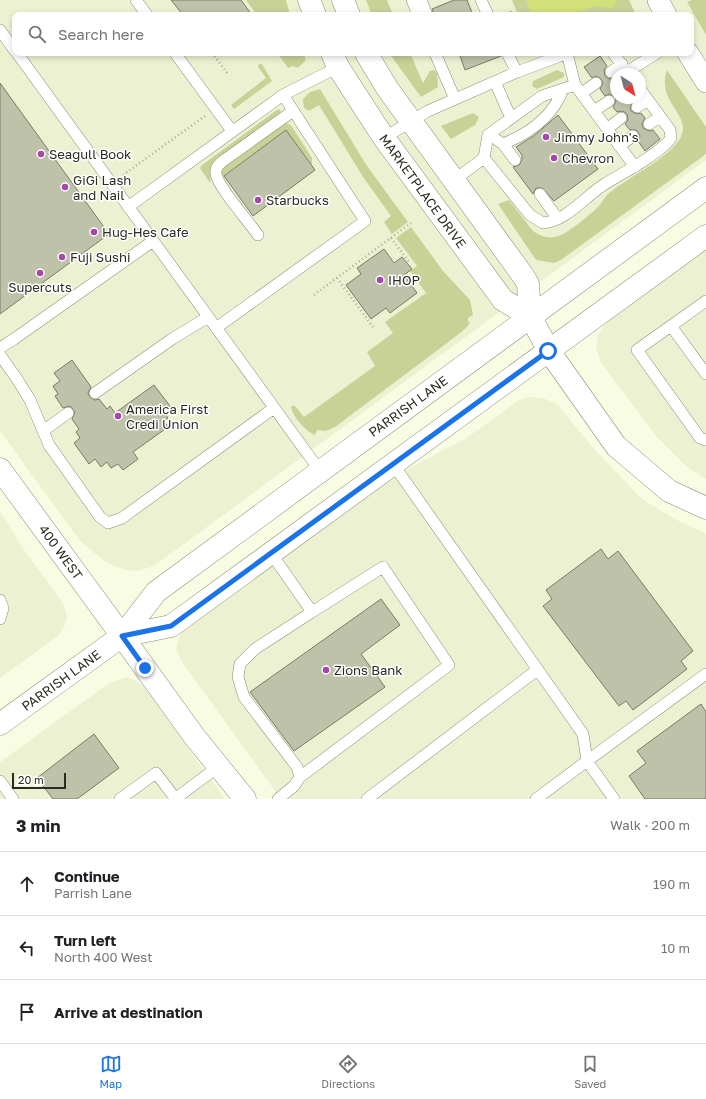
<!DOCTYPE html>
<meta charset="utf-8">
<style>
body{margin:0;font-family:"Golos Text",sans-serif;background:#f2f2f2;color:#202124}
.compass{position:absolute;left:610px;top:68px;width:36px;height:36px;border-radius:50%;background:#fff;box-shadow:0 2px 6px #0003;rotate:144deg}
.scale{position:absolute;left:12px;bottom:10px;width:54px;box-sizing:border-box;padding-left:4px;border:2px solid #2a2c22;border-top:0;font-size:11px;line-height:14px;white-space:nowrap;color:#2a2c22;-webkit-text-stroke:3px #fff;paint-order:stroke}
.stop{position:absolute;width:12px;height:12px;margin:-9px;border:3px solid #1a73e8;border-radius:50%;background:#fff}
.stop.end{background:#1a73e8;border-color:#fff;box-shadow:0 1px 4px #0008}
.list{margin:0;padding:0;list-style:none}
h2{display:flex;justify-content:space-between;align-items:center;height:52px;margin:0;padding:0 16px;font-size:17px}
h2 small{font-size:13px;font-weight:400;color:#757577}
.list li{display:grid;grid-template-columns:26px 1fr auto;gap:12px;align-items:center;box-sizing:border-box;height:64px;padding:0 16px;border-top:1px solid #e0e0e0}
.list b{display:block;font-size:15px;white-space:nowrap}
.list p{margin:0;font-size:13px;white-space:nowrap;color:#757577}
.list em{font-size:13px;font-style:normal;color:#757577}
.icon{flex:none;width:22px;height:22px;fill:none;stroke:currentColor;stroke-width:2;stroke-linecap:round;stroke-linejoin:round}
.map{position:relative;flex:none;width:706px;height:799px;overflow:hidden}
.search{position:absolute;background:#fff;box-shadow:0 2px 6px #0003;left:12px;right:12px;top:12px;height:44px;display:flex;align-items:center;gap:10px;box-sizing:border-box;padding:0 14px;border-radius:8px;color:#757577;font-size:15px}
.sheet{height:244px;background:#fff}
nav{display:flex;justify-content:space-around;align-items:center;box-sizing:border-box;height:56px;border-top:1px solid #e0e0e0;background:#fff;font-size:11px;color:#757577}
nav a{display:grid;justify-items:center;gap:2px}
nav .on{color:#1a73e8}
.map>svg:first-child{display:block}
</style>
<div class="map">
<svg width="706" height="799" viewBox="0 0 706 799">
<rect width="100%" height="100%" fill="#f7fce3"/>
<path fill="#ecf2d1" fill-rule="evenodd" d="M0,0H706V160L158,563L151,567L137,571L126,570L107,563L81,542L0,431ZM15,15H691V53H15ZM616,74H640V98H616Z
M706,250V479L687,467L657,437L601,363L596,347L598,335L609,320Z
M527,397L543,398L558,405L593,448L642,499L675,519L706,534V799H281L182,662L176,649L180,635L188,626L394,476L465,439L519,400Z
M0,511L22,547L63,603L67,616L65,625L59,635L0,678Z
M126,677L135,680L144,687L225,799H0V762L108,684Z"/>
<path fill="#c8d297" d="M246,0H286L290,15H257Z
M366,0H387L393,15H372Z
M512,0H629L636,15H518Z
M692,0H706V35L687,2Z
M277,53H303L306,60L298,68L293,66L288,68Z
M389,53H410L423,83L430,71L434,70L437,73L438,87L421,97Z
M259,64H262L272,81L234,109L231,105L266,78L258,67Z
M557,70L564,73V77L537,89L532,86L533,81Z
M667,70L706,127V154L561,260L554,263L536,260L498,204L509,200L533,231C541,237 550,239 559,236C569,232 590,215 598,207C602,203 604,198 607,195C625,178 675,156 682,134C689,114 656,100 667,70Z
M320,89L367,166L408,222L392,234L384,222L391,216L363,177L319,105L309,111L304,108L303,99L310,92Z
M278,109L281,111L279,114L215,161L211,171L210,183L200,168L202,165Z
M473,113L479,117L475,125L451,139L441,126Z
M285,123L291,125L312,158V165L286,130L222,177L220,169Z
M411,227L443,271L470,300L473,315L468,318V321L470,323L466,328L451,340L335,427L326,431L317,430L315,435C305,431 292,416 291,406H295L304,417L375,366L367,352L393,333L385,322L426,293L410,271L417,266L396,238Z"/>
<path fill="#d1e079" d="M526,0H616L617,1L612,8L594,6L572,15H532Z"/>
<path fill="#bdc2a9" stroke="#787c66" d="M171,0H241L252,15H183Z
M454,0H467L473,15H434L432,9Z
M459,53H500L501,56L465,70Z
M600,56L607,66L604,70L605,76L609,79L616,78V98H630L633,101L630,107L631,111L637,114L641,113L645,118L642,124L643,128L649,131L653,130L660,139L645,151L638,141L640,136L638,132L636,130H630L625,124L628,120L627,114L623,111L617,112L613,107L616,101L615,97L609,94L605,96L600,89L603,83L601,79L596,76L592,78L584,67Z
M0,83L109,234L0,314Z
M558,115L598,169L554,201L542,188H536L533,194L513,167L519,165L522,160V155L516,147L535,135Z
M286,130L315,170L253,216L224,176Z
M384,249L394,263L402,257L412,269L404,275L417,293L390,313L386,308L371,319L346,285L361,274L357,268Z
M72,360L91,387L88,393L90,397L95,400L99,399L107,409L110,406L115,413L154,385L170,406L163,411L168,418L164,421L168,427L133,452L138,459L123,470L118,464L111,468L107,462L101,467L95,459L89,464L74,443L80,438L76,432L79,429L72,419L75,412L70,406L63,408L55,396L58,394L53,386L60,381L54,373Z
M601,549L608,559L618,551L693,651L681,661L687,669L633,710L626,701L619,706L543,606L552,599L546,590Z
M381,599L400,625L361,654L385,687L294,751L250,692Z
M701,704L706,712V799H645L629,776L646,763L637,751Z
M94,734L119,768L77,799H53L37,778Z"/>
<g fill="none" stroke-linecap="round" stroke-linejoin="round">
<defs>
<path id="service" d="M136,0L147,15
M412,0L418,15
M421,0L427,15
M481,0L488,15
M0,30L15,51
M17,53L320,471
M175,53L232,131
M435,53L455,99
M507,53L517,72
M567,53L575,85
M613,53L627,72L657,53
M611,72L622,64
M495,82L511,118
M582,93L596,83
M637,107L648,100
M594,111L609,101
M649,124L660,117
M607,129L621,118
M384,138L428,111L517,72L568,53
M497,140L503,144L515,160
M503,144C530,133 553,117 563,89
M619,146L633,136
M484,158L488,135L542,96L575,85L635,167
M454,180L484,158L530,215L543,223C567,221 585,196 605,184C626,171 649,160 668,142L671,138L670,130L640,89
M540,194L558,219
M128,207L283,95L338,67
M258,235C249,222 218,187 216,174C215,168 219,164 223,161L293,111
M706,301L637,350L700,438L706,440
M671,326L706,374
M216,328L365,221L283,95
M0,348L14,339L153,241
M0,355L17,379L30,400L49,445L100,517L108,523L122,518L274,408
M95,393L172,339L208,317
M43,431L68,413
M393,464L583,734L587,761L706,674
M271,553L312,612L255,649L240,664L238,677L244,697L297,767L300,777L294,786L278,799
M0,600L3,608L0,619
M300,777L449,665L383,567L312,612
M0,781L13,799
M120,799L156,773L175,798
M175,799L219,766
M367,799L537,670
M536,799L587,761L614,799"/>
<path id="minor" d="M658,0L666,15
M688,53L706,82"/>
<path id="tertiary" d="M309,0L315,15
M343,0L349,15
M332,53L338,67L384,138L503,300L530,316
M366,53L387,88L524,277L528,284L530,316L549,351L616,446L669,491L706,508
M122,636L194,736L245,799"/>
<path id="secondary" d="M0,469L122,636
M122,636L171,626L706,236
M0,724L122,636L156,592L706,188"/>
</defs>
<use href="#service" stroke="#898d76" stroke-width="12"/>
<use href="#minor" stroke="#898d76" stroke-width="22"/>
<use href="#tertiary" stroke="#898d76" stroke-width="23"/>
<use href="#secondary" stroke="#898d76" stroke-width="23"/>
<path stroke="#a8ac99" stroke-width="2.5" stroke-dasharray="1 3" stroke-linecap="butt" d="M508,15L513,9
M212,53L228,74
M123,175L205,116
M391,238L409,262L407,263
M337,278L373,327
M314,295L411,223"/>
<use href="#service" stroke="#fff" stroke-width="11"/>
<use href="#minor" stroke="#fff" stroke-width="21"/>
<use href="#tertiary" stroke="#fff" stroke-width="22"/>
<use href="#secondary" stroke="#fff" stroke-width="22"/>
</g>
<g fill="none" stroke-linecap="round" stroke-linejoin="round">
<path stroke="#1a73e8" stroke-width="5" d="M145,668L122,636L171,626L548,351"/>
</g>
<g fill="#a846ac" stroke="#fff" stroke-width="1.5">
<circle cx="546" cy="137" r="4"/>
<circle cx="41" cy="154" r="4"/>
<circle cx="554" cy="158" r="4"/>
<circle cx="65" cy="187" r="4"/>
<circle cx="258" cy="200" r="4"/>
<circle cx="94" cy="232" r="4"/>
<circle cx="62" cy="257" r="4"/>
<circle cx="40" cy="273" r="4"/>
<circle cx="380" cy="280" r="4"/>
<circle cx="118" cy="416" r="4"/>
<circle cx="326" cy="670" r="4"/>
</g>
<g text-anchor="middle" stroke-width="3" stroke-linejoin="round" paint-order="stroke">
<g font-size="13" fill="#2a2c22" stroke="#fff" text-anchor="start">
<text x="554" y="142">Jimmy John's</text>
<text x="49" y="159">Seagull Book</text>
<text x="562" y="163">Chevron</text>
<text x="73" y="185">GiGi Lash<tspan x="73" dy="15">and Nail</tspan></text>
<text x="266" y="205">Starbucks</text>
<text x="102" y="237">Hug-Hes Cafe</text>
<text x="70" y="262">Fuji Sushi</text>
<text x="388" y="285">IHOP</text>
<text x="40" y="292" text-anchor="middle">Supercuts</text>
<text x="126" y="414">America First<tspan x="126" dy="15">Credi Union</tspan></text>
<text x="334" y="675">Zions Bank</text>
</g>
<g font-size="13" fill="#2a2c22" stroke="#fff">
<text transform="translate(423 191) rotate(54)" y="5">MARKETPLACE DRIVE</text>
<text transform="translate(408 406) rotate(-36)" y="5">PARRISH LANE</text>
<text transform="translate(61 552) rotate(54)" y="5">400 WEST</text>
<text transform="translate(61 680) rotate(-36)" y="5">PARRISH LANE</text>
</g>
</g>
</svg>
<svg class="compass" viewBox="-18 -18 36 36"><path d="M0-13l5 13h-10z" fill="#e53935"/><path d="M0 13l5-13h-10z" fill="#757577"/></svg>
<div class="scale">20 m</div>
<div class="stop" style="left:548px;top:351px"></div>
<div class="stop end" style="left:145px;top:668px"></div>
<div class="search"><svg class="icon" aria-label="search" viewBox="0 0 24 24"><circle cx="10" cy="10" r="6"/><path d="M15 15l6 6"/></svg>Search here</div>
</div>
<section class="sheet">
<h2>3 min<small>Walk · 200 m</small></h2>
<ul class="list">
<li><svg class="icon" aria-label="ahead" viewBox="0 0 24 24"><path d="M12 20V5M6 11l6-6 6 6"/></svg><div><b>Continue</b><p>Parrish Lane</p></div><em>190 m</em></li>
<li><svg class="icon" aria-label="left" viewBox="0 0 24 24"><path d="M17 20v-9H6M10 6l-5 5 5 5"/></svg><div><b>Turn left</b><p>North 400 West</p></div><em>10 m</em></li>
<li><svg class="icon" aria-label="arrive" viewBox="0 0 24 24"><path d="M6 21V4h12l-3 4 3 4H6"/></svg><div><b>Arrive at destination</b></div></li>
</ul>
</section>
<nav>
<a class="on"><svg class="icon" aria-label="map" viewBox="0 0 24 24"><path d="M3 6l6-2 6 2 6-2v14l-6 2-6-2-6 2zM9 4v14M15 6v14"/></svg>Map</a>
<a><svg class="icon" aria-label="directions" viewBox="0 0 24 24"><path d="M12 3l9 9-9 9-9-9zM9 14v-3h6M13 9l2 2-2 2"/></svg>Directions</a>
<a><svg class="icon" aria-label="saved" viewBox="0 0 24 24"><path d="M7 4h10v16l-5-4-5 4z"/></svg>Saved</a>
</nav>
